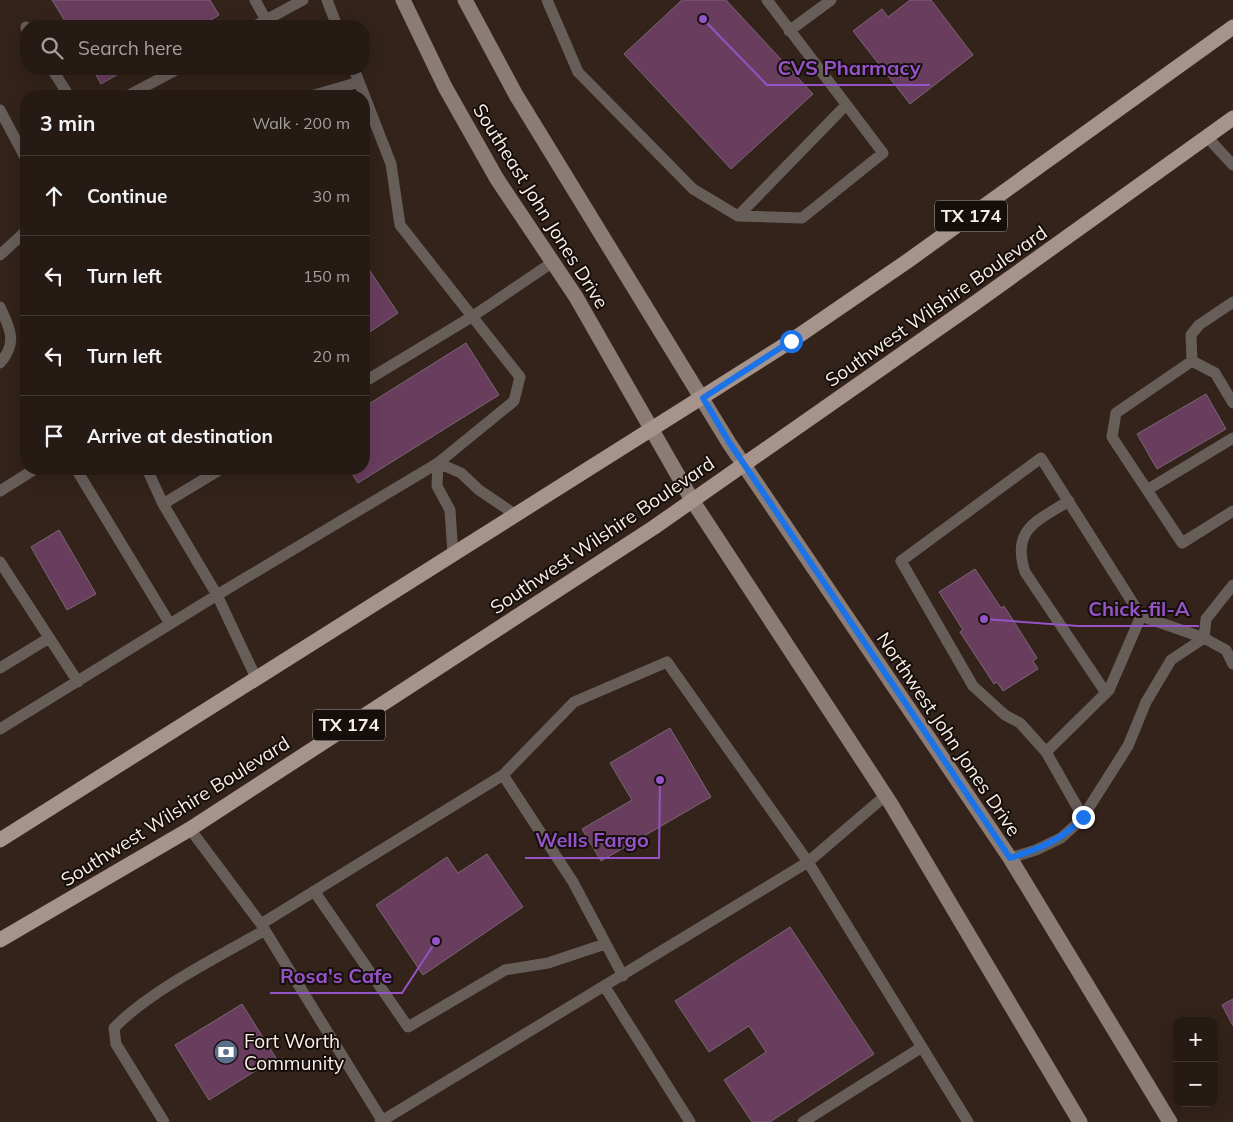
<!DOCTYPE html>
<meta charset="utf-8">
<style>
body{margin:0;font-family:Mulish,sans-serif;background:#2e231d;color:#f1f3f6}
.controls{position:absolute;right:15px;bottom:15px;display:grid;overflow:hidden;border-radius:10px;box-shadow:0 5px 20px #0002}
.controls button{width:45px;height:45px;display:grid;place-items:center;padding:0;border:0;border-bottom:1px solid #423834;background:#261a14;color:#f1f3f6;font:25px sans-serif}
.stop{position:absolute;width:15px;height:15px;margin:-11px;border:4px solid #1a73e8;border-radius:50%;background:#fff}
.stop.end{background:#1a73e8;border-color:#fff;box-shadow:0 1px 5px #0008}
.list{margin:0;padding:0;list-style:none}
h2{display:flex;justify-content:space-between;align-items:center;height:65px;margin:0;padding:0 20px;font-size:21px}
h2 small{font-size:16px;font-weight:400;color:#a4a1a0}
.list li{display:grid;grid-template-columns:32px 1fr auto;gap:15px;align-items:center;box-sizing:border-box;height:80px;padding:0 20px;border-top:1px solid #423834}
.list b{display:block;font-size:19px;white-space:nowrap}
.list em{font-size:16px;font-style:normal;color:#a4a1a0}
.icon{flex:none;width:28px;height:28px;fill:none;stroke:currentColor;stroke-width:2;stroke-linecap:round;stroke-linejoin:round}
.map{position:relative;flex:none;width:1233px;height:1122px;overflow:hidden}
.search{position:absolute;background:#261a14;box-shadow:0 5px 20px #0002;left:20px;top:20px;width:350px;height:55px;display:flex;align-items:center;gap:12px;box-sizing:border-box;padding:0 18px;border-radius:20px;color:#a4a1a0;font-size:19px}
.panel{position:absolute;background:#261a14;box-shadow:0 5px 20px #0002;left:20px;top:90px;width:350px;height:385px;border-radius:20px}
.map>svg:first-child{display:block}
</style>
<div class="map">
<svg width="1233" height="1122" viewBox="0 0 1233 1122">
<rect width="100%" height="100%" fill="#33231a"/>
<path fill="#693d5e" stroke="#796774" d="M52,0H210L219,15L201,26H68Z
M682,0H726L813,94L731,169L624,54Z
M910,0H931L973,55L910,104L853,31L882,9L888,17Z
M93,69H127L101,84Z
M364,262L398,313L364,336Z
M466,343L499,395L358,483L349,469H364V407Z
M1206,394L1226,429L1157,469L1137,434Z
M59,530L96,594L67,610L31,547Z
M975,569L1001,608L1004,606L1037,658L1033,661L1038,669L1003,691L997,682L994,684L960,632L963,630L939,592Z
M670,728L711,797L601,861L582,829L632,800L610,763Z
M487,854L523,907L423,975L376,905L447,857L458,873Z
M790,927L874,1054L770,1122H752L724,1080L766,1052L749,1026L709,1052L675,1001Z
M1233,999V1026L1222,1005Z
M242,1004L276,1058L209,1100L175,1045Z"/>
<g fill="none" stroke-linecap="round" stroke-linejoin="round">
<path stroke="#675e5a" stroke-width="11" d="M255,0L266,20
M327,0L337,26
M547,0L578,72L693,189L738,216L802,218L883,153L767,0
M255,26L303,0
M26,27V28
M789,31L831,0
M52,69L69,96
M127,96L178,69
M311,96L359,82
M0,110L26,159
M1208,138L1233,165
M738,216L846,105
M0,255L26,231
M0,307C10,328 18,343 0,363
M1192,361L1191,335L1199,325L1233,302
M364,382L473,316L553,262
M1233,403L1215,373L1192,361L1116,413L1112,437L1182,543L1233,511
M438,463L437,486L450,510L453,555
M438,463L461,473L479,490L516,515
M76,469L170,624
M147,469L163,504
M221,469L163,504L217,595L257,680
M1147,490L1233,438
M0,491L35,469
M1069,501C1037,521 1011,529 1025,572L1106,693
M0,562L78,682
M0,668L49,638
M0,729L217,595L438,463L514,401L520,377L400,225L391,164L354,69
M1046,752L1109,690L1141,616
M503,775L573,882L623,976
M885,796L808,862L968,1122
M1083,817L1046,752L1020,723L1005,715L973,686L901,561L1041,458L1141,616L1204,638L1206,619L1233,585
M190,829L261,924L383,1122
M1010,858L1036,850L1061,838L1081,820L1128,746L1146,702L1171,660L1204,638L1226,650L1233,664
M314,891L408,1027L505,970L548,963L605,944
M261,924L503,775L574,702L667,662L808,862L380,1122
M605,987L690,1122
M164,1122L116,1044L114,1028C149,991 220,956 265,930
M803,1122L922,1047"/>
<path stroke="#8b7c76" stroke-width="15" d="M403,0L445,87L497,179L576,297L692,500L891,804L1080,1122
M465,0L516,95L729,443L1010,858L1170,1122"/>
<path stroke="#a6938b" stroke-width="15" d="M0,840L791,341L909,260L1233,27
M0,940L190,829L653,528L975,303L1233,118"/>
</g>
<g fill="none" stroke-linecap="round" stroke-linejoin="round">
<path stroke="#1a73e8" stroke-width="6" d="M791,341L703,398L729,442L1010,858C1038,849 1063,840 1083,817"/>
</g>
<defs>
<symbol id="bank-disc" viewBox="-11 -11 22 22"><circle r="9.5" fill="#5c6f8a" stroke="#160e0a"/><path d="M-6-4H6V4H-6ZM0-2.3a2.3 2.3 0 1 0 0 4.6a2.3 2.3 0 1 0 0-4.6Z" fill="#fff"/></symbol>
</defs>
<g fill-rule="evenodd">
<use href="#bank-disc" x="212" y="1038" width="28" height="28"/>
</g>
<g text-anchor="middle" stroke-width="4" stroke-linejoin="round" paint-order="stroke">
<g fill="#160e0a" stroke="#b5aba5" stroke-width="1">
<rect x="935" y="200.5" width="72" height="31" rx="4"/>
<rect x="313" y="709.5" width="72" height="31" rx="4"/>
</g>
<g font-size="18" font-weight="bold" fill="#f9eee8">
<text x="971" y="222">TX 174</text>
<text x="349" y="731">TX 174</text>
</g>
<g font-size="19" fill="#f9eee8" stroke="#160e0a">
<text transform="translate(541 206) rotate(58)" y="7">Southeast John Jones Drive</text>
<text transform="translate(936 306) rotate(-35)" y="7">Southwest Wilshire Boulevard</text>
<text transform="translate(602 535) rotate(-34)" y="7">Southwest Wilshire Boulevard</text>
<text transform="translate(949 734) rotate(56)" y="7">Northwest John Jones Drive</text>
<text transform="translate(175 811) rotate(-32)" y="7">Southwest Wilshire Boulevard</text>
</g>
<g font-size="19" fill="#f9eee8" stroke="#160e0a" text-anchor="start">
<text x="244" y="1048">Fort Worth<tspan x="244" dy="22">Community</tspan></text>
</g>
</g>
<path fill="none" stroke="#9453c7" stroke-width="2" d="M703 19L767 85H930M984 619L1078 626H1199M660 780L659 858H525M436 941L402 993H270"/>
<g fill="#9453c7" stroke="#160e0a" stroke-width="2">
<circle cx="703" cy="19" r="5"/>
<circle cx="984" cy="619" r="5"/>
<circle cx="660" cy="780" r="5"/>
<circle cx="436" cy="941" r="5"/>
</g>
<g font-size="20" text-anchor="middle" font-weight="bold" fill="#9453c7" stroke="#160e0a" stroke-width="4" stroke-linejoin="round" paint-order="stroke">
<text x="849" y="75">CVS Pharmacy</text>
<text x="1139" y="616">Chick-fil-A</text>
<text x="592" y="847">Wells Fargo</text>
<text x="336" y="983">Rosa's Cafe</text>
</g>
</svg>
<div class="controls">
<button>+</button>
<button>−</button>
</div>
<div class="stop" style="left:791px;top:341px"></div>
<div class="stop end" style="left:1083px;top:817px"></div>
<div class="search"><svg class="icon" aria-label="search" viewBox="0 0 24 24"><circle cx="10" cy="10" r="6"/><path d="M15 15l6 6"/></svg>Search here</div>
<section class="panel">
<h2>3 min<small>Walk · 200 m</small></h2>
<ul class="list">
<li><svg class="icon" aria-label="ahead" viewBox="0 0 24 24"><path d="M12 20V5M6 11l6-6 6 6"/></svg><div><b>Continue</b></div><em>30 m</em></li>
<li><svg class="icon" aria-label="left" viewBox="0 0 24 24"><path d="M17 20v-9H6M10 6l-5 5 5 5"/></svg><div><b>Turn left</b></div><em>150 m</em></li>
<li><svg class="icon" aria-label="left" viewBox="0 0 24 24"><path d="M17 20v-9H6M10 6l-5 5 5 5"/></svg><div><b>Turn left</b></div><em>20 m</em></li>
<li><svg class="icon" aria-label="arrive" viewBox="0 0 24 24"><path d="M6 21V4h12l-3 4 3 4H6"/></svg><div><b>Arrive at destination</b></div></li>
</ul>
</section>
</div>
